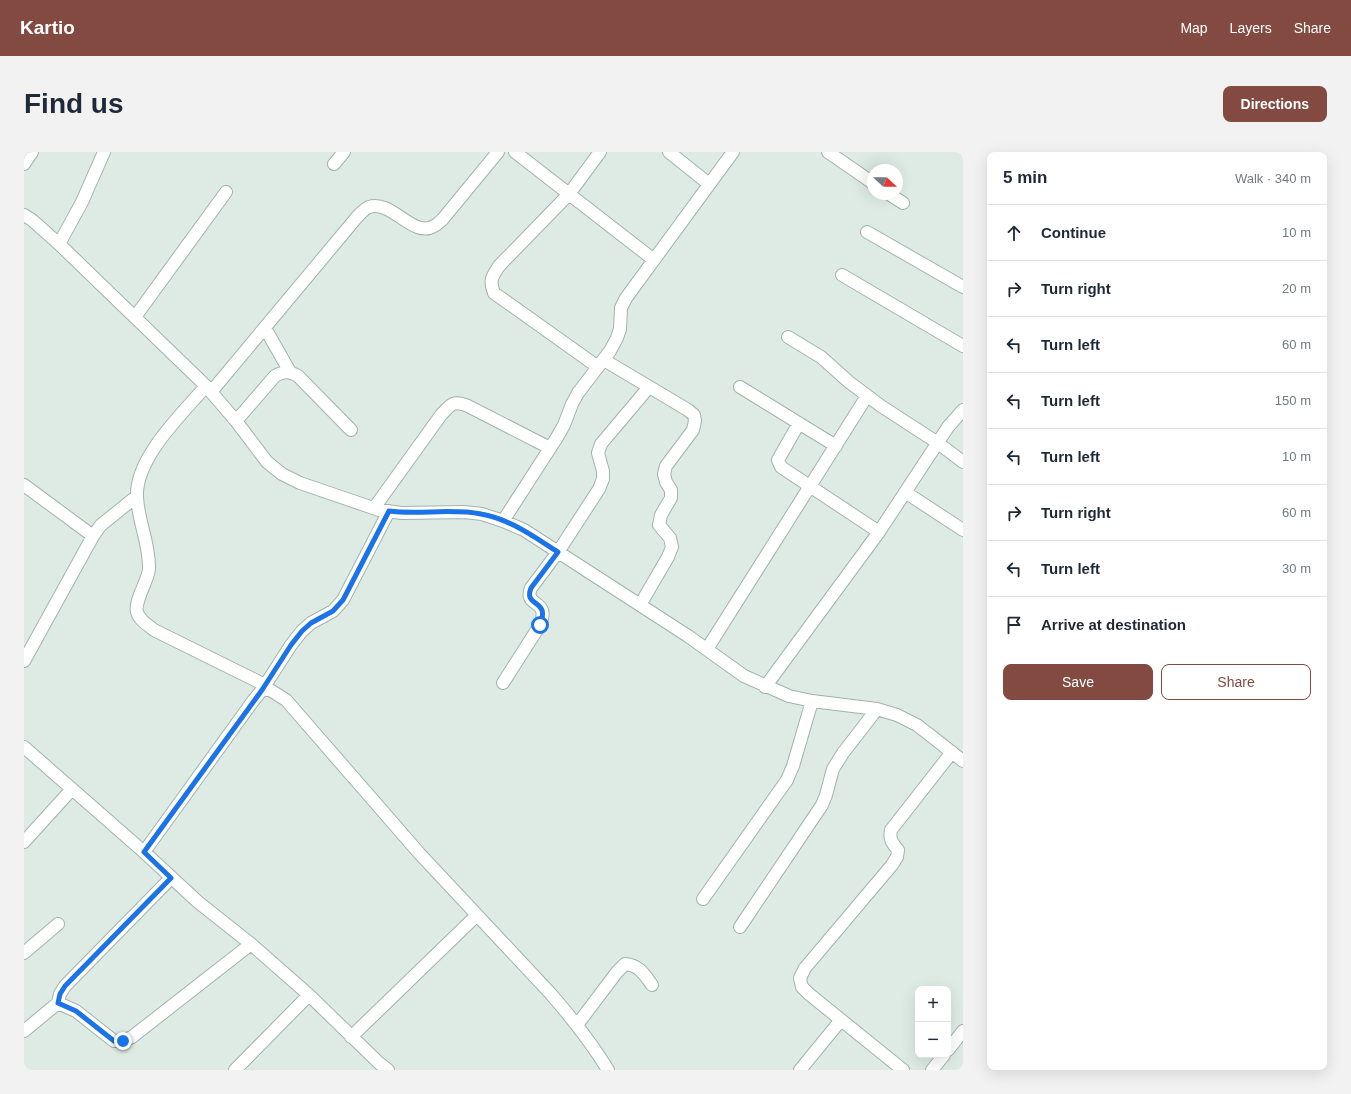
<!DOCTYPE html>
<meta charset="utf-8">
<style>
body{margin:0;font-family:Helvetica,sans-serif;background:#f2f2f3;color:#1f2937}
.controls{position:absolute;right:12px;bottom:12px;display:grid;overflow:hidden;border-radius:8px;box-shadow:0 4px 16px #0002}
.controls button{width:36px;height:36px;display:grid;place-items:center;padding:0;border:0;border-bottom:1px solid #e0e1e3;background:#fff;color:#1f2937;font:20px sans-serif}
.compass{position:absolute;left:843px;top:12px;width:36px;height:36px;border-radius:50%;background:#fff;box-shadow:0 4px 16px #0002;rotate:112deg}
.stop{position:absolute;width:12px;height:12px;margin:-9px;border:3px solid #1a73e8;border-radius:50%;background:#fff}
.stop.end{background:#1a73e8;border-color:#fff;box-shadow:0 1px 4px #0008}
.list{margin:0;padding:0;list-style:none}
h2{display:flex;justify-content:space-between;align-items:center;height:52px;margin:0;padding:0 16px;font-size:17px}
h2 small{font-size:13px;font-weight:400;color:#747a83}
.list li{display:grid;grid-template-columns:26px 1fr auto;gap:12px;align-items:center;box-sizing:border-box;height:56px;padding:0 16px;border-top:1px solid #e0e1e3}
.list b{display:block;font-size:15px;white-space:nowrap}
.list em{font-size:13px;font-style:normal;color:#747a83}
.actions{display:flex;gap:8px;padding:12px 16px}
.actions a{flex:1;padding:9px 0;border:1px solid #824a40;border-radius:8px;text-align:center;font-size:14px;color:#824a40}
.actions .main{background:#824a40;color:#fff}
.icon{flex:none;width:22px;height:22px;fill:none;stroke:currentColor;stroke-width:2;stroke-linecap:round;stroke-linejoin:round}
.map{position:relative;flex:none;width:939px;height:918px;overflow:hidden;border-radius:8px}
header{display:flex;align-items:center;gap:24px;box-sizing:border-box;height:56px;padding:0 20px;background:#824a40;color:#fff}
header strong{font-size:19px}
nav{display:flex;gap:22px;margin-inline-start:auto;font-size:14px}
.intro{display:flex;align-items:center;justify-content:space-between;box-sizing:border-box;height:96px;padding:0 24px}
h1{margin:0;font-size:28px}
.button{padding:10px 18px;border-radius:8px;background:#824a40;color:#fff;font-size:14px;font-weight:700}
main{display:flex;gap:24px;padding:0 24px}
aside{flex:1;background:#fff;border-radius:8px;box-shadow:0 4px 16px #0002}
.map>svg:first-child{display:block}
</style>
<header>
<strong>Kartio</strong>
<nav><a>Map</a><a>Layers</a><a>Share</a></nav>
</header>
<div class="intro"><h1>Find us</h1><a class="button">Directions</a></div>
<main>
<div class="map">
<svg width="939" height="918" viewBox="0 0 939 918">
<rect width="100%" height="100%" fill="#deebe5"/>
<g fill="none" stroke-linecap="round" stroke-linejoin="round">
<defs>
<path id="street" d="M491,0L630,108
M645,0L685,32
M804,0L849,31
M0,12L8,0
M310,12L320,0
M865,42L879,51
M0,63L8,68L35,92L182,234L212,269L243,310L258,322L276,331L355,358L378,361L440,360L458,362L479,369L500,378L664,484L720,524L765,544L788,549L853,557L873,563L893,573L939,609
M843,80L939,135
M35,92L58,50L80,0
M818,123L939,194
M111,165L202,40
M241,176L266,220
M764,185L797,205L825,230L857,254L914,291L939,310
M580,208L664,258L670,263L671,269L669,278L642,314L640,322L642,330L647,338V346L637,363L635,373L646,386L648,395L644,405L616,453
M574,215L470,141C465,128 468,125 475,114L545,42L576,0
M182,234C158,262 111,306 113,345C114,369 126,393 125,417C124,429 110,449 113,460C115,468 124,473 130,478L241,533
M716,235L812,294
M187,240L333,65C336,62 340,57 345,55C368,47 389,87 410,74C413,73 415,70 418,68L474,0
M212,269L251,224C260,219 265,219 274,224L327,278
M775,271L754,308L757,315L855,380
M0,333L69,384
M881,340L939,378
M350,356L417,263C427,252 429,248 444,254L526,296
M479,369L532,287L540,273L548,252L554,241L586,199L593,186L596,177L597,156L602,146L709,0
M683,497L843,244
M0,509L69,384L77,373L113,344
M479,531L516,473C527,446 499,456 507,436L534,400L575,337L579,327V319L574,301L577,292L625,235
M741,535L855,380L924,275L939,258
M238,538L267,493L278,479L287,471L309,459L319,448L365,359
M0,595L120,700L174,750L227,792L285,843L355,911L364,918
M0,690L48,637
M120,700L229,549L238,538H246L262,548L395,701L526,841C547,865 567,890 584,918
M679,747L763,628L769,614L788,549
M716,775L798,653L802,643L809,617L819,601L853,557
M0,801L34,772
M34,851L36,842L41,834L147,726
M553,873L593,820L601,812C615,813 620,822 628,833
M0,879L34,851L52,859L90,889H99L108,885L227,792
M327,885L453,763
M924,898L939,879
M211,918L285,843
M776,918L817,868
M879,918L785,842L778,835L776,826L781,816L868,713L873,705L874,698C868,691 865,687 867,678L928,600
M908,918L920,903"/>
</defs>
<use href="#street" stroke="#a1b3ac" stroke-width="14"/>
<use href="#street" stroke="#fff" stroke-width="12"/>
</g>
<g fill="none" stroke-linecap="round" stroke-linejoin="round">
<path stroke="#1a73e8" stroke-width="5" d="M99,889H90L52,859L34,851L36,842L41,834L147,726L120,700L238,538L267,493L278,479L287,471L309,459L319,448L365,359C395,363 427,356 457,362C486,367 510,385 534,400L507,436C499,456 527,446 516,473"/>
</g>
</svg>
<div class="controls">
<button>+</button>
<button>−</button>
</div>
<svg class="compass" viewBox="-18 -18 36 36"><path d="M0-13l5 13h-10z" fill="#e53935"/><path d="M0 13l5-13h-10z" fill="#747a83"/></svg>
<div class="stop" style="left:516px;top:473px"></div>
<div class="stop end" style="left:99px;top:889px"></div>
</div>
<aside>
<h2>5 min<small>Walk · 340 m</small></h2>
<ul class="list">
<li><svg class="icon" aria-label="ahead" viewBox="0 0 24 24"><path d="M12 20V5M6 11l6-6 6 6"/></svg><div><b>Continue</b></div><em>10 m</em></li>
<li><svg class="icon" aria-label="right" viewBox="0 0 24 24"><path d="M7 20v-9h11M14 6l5 5-5 5"/></svg><div><b>Turn right</b></div><em>20 m</em></li>
<li><svg class="icon" aria-label="left" viewBox="0 0 24 24"><path d="M17 20v-9H6M10 6l-5 5 5 5"/></svg><div><b>Turn left</b></div><em>60 m</em></li>
<li><svg class="icon" aria-label="left" viewBox="0 0 24 24"><path d="M17 20v-9H6M10 6l-5 5 5 5"/></svg><div><b>Turn left</b></div><em>150 m</em></li>
<li><svg class="icon" aria-label="left" viewBox="0 0 24 24"><path d="M17 20v-9H6M10 6l-5 5 5 5"/></svg><div><b>Turn left</b></div><em>10 m</em></li>
<li><svg class="icon" aria-label="right" viewBox="0 0 24 24"><path d="M7 20v-9h11M14 6l5 5-5 5"/></svg><div><b>Turn right</b></div><em>60 m</em></li>
<li><svg class="icon" aria-label="left" viewBox="0 0 24 24"><path d="M17 20v-9H6M10 6l-5 5 5 5"/></svg><div><b>Turn left</b></div><em>30 m</em></li>
<li><svg class="icon" aria-label="arrive" viewBox="0 0 24 24"><path d="M6 21V4h12l-3 4 3 4H6"/></svg><div><b>Arrive at destination</b></div></li>
</ul>
<div class="actions"><a class="main">Save</a><a>Share</a></div>
</aside>
</main>
